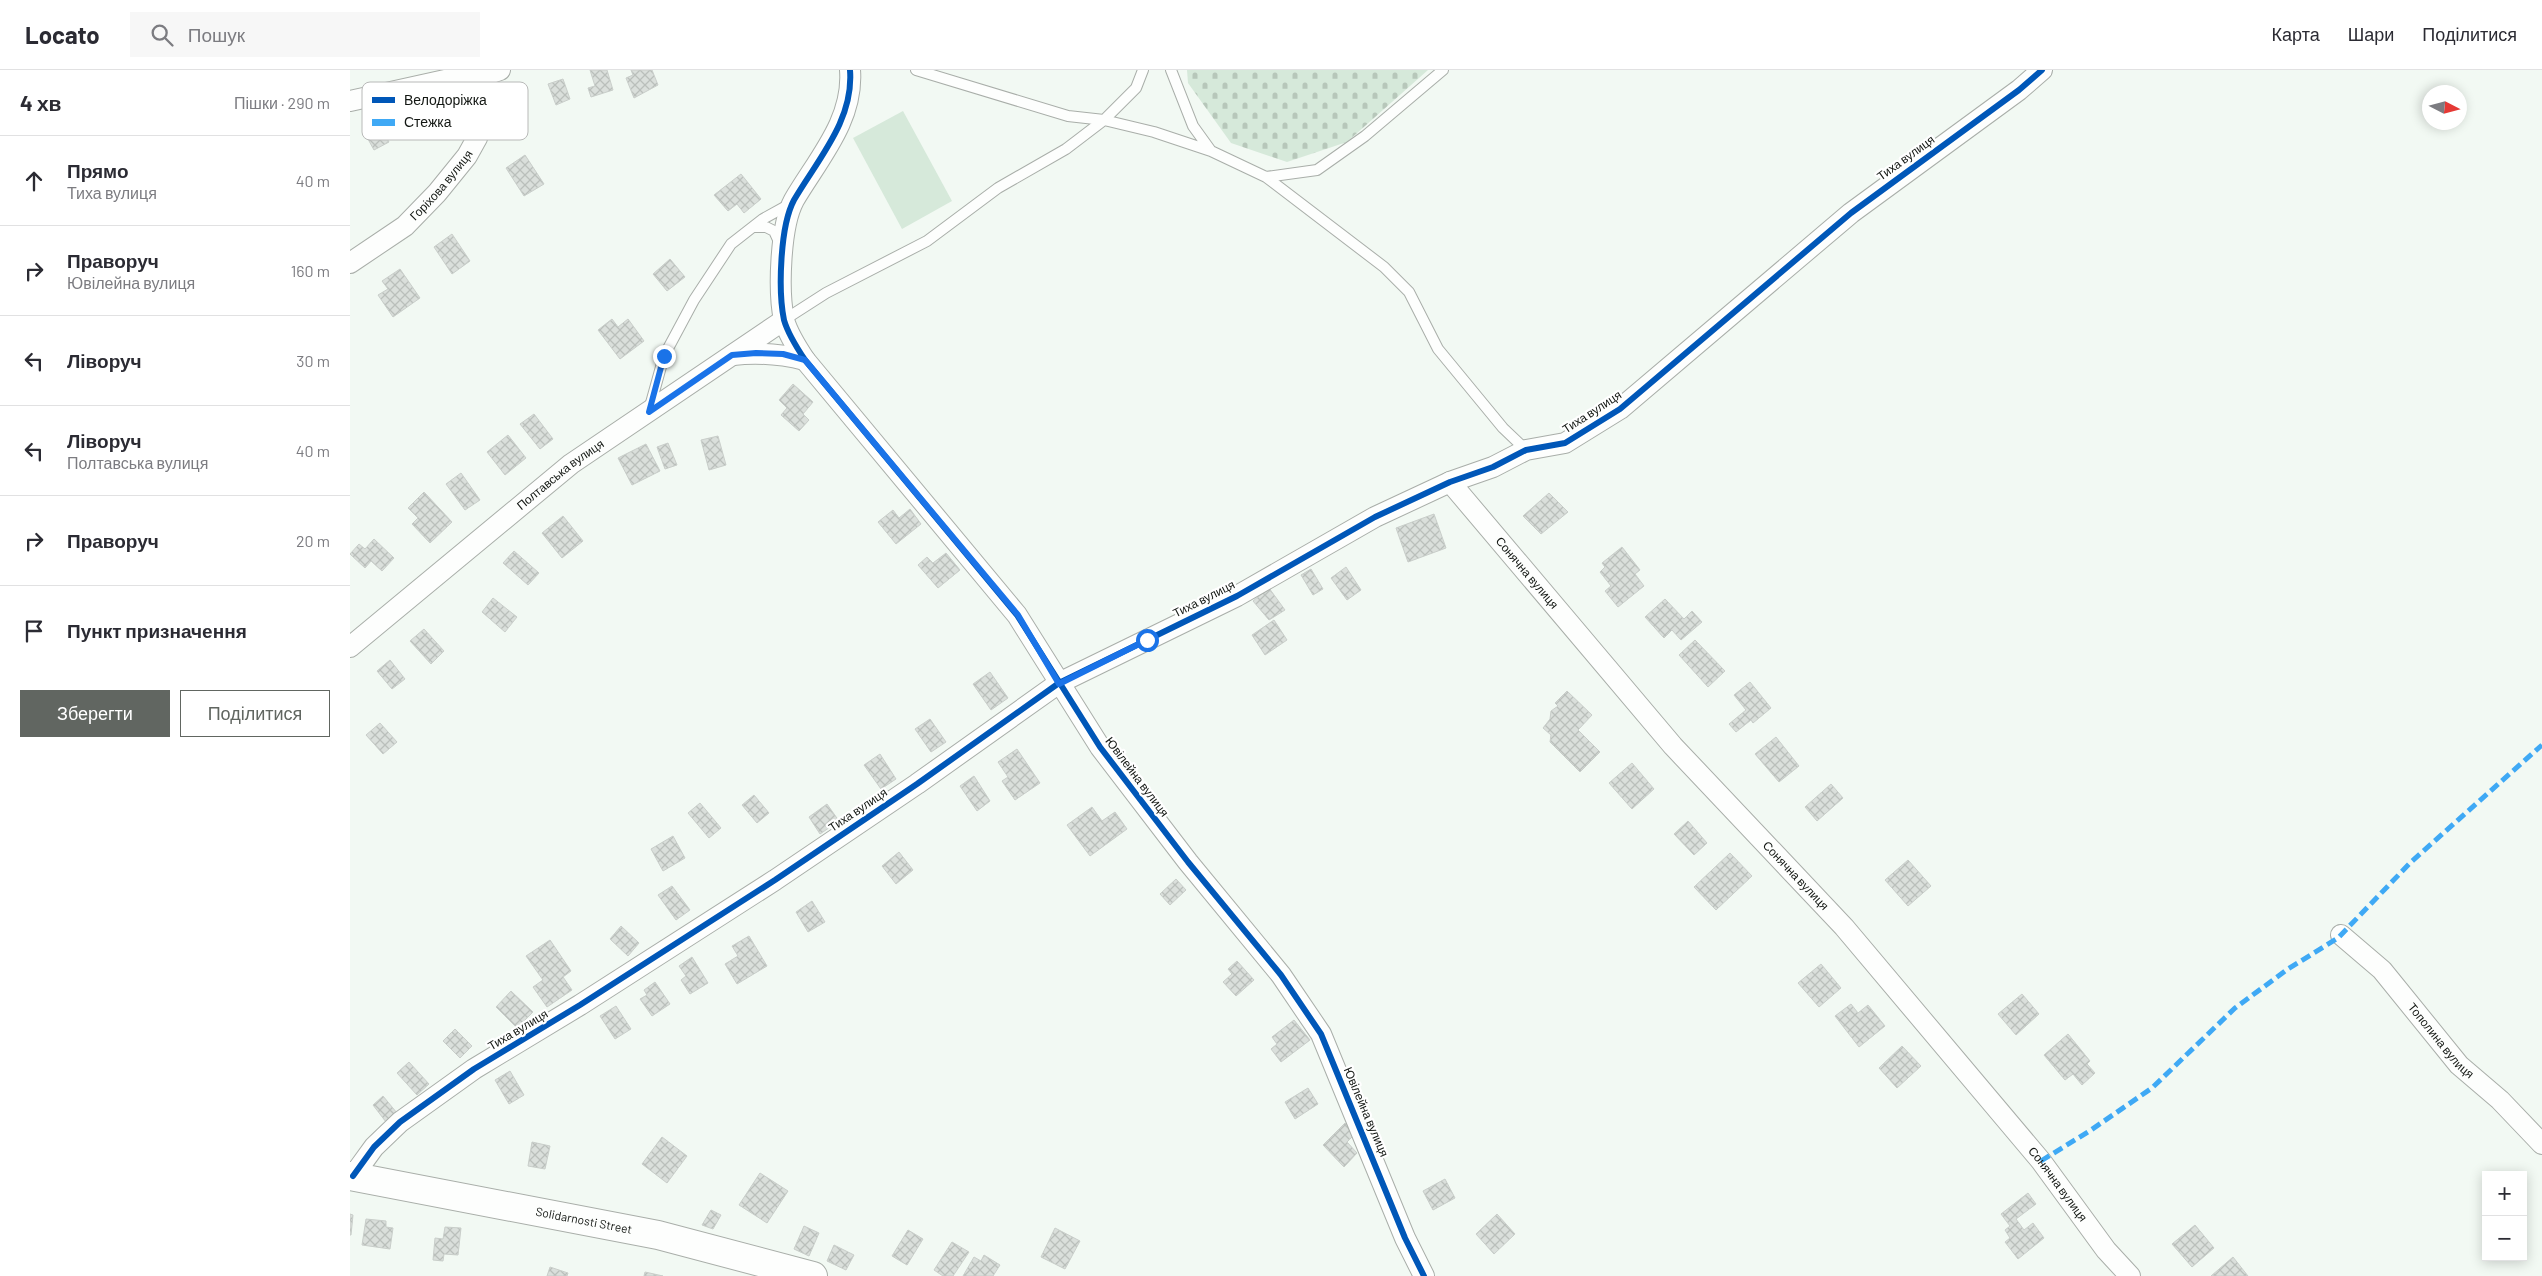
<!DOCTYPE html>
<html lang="uk">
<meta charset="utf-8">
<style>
body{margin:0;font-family:Barlow,sans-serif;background:#f7f7f7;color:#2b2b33}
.controls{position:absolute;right:15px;bottom:15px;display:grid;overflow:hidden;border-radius:0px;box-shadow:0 2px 12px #0003}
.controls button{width:45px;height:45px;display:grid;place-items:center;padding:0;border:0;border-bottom:1px solid #e1e1e2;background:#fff;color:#2b2b33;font:25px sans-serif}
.compass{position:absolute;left:2072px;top:15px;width:45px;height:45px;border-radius:50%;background:#fff;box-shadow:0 2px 12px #0003;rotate:96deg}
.stop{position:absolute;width:15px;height:15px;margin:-11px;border:4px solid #1a73e8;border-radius:50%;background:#fff}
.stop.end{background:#1a73e8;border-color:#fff;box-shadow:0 1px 5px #0008}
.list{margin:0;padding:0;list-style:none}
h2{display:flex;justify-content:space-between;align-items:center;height:65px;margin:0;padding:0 20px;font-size:21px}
h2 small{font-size:16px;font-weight:400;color:#7c7c81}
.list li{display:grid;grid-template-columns:32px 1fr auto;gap:15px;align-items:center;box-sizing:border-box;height:90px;padding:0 20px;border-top:1px solid #e1e1e2}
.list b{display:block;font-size:19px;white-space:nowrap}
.list p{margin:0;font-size:16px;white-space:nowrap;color:#7c7c81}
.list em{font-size:16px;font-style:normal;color:#7c7c81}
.actions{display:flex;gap:10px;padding:15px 20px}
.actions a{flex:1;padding:11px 0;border:1px solid #616661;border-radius:0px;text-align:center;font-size:18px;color:#616661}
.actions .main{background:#616661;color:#fff}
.icon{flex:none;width:28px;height:28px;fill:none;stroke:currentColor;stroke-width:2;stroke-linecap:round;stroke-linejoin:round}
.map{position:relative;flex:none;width:2192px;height:1206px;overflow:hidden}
header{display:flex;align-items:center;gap:30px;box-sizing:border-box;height:70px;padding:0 25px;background:#fff;border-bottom:1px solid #e1e1e2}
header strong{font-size:24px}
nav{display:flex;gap:28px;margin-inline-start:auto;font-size:18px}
.search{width:350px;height:45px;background:#f7f7f7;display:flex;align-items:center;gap:12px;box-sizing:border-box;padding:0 18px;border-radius:0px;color:#7c7c81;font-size:19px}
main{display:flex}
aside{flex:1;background:#fff}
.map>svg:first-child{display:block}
</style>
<header>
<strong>Locato</strong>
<div class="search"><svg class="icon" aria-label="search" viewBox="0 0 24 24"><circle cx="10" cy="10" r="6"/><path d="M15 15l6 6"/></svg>Пошук</div>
<nav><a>Карта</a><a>Шари</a><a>Поділитися</a></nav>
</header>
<main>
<aside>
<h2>4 хв<small>Пішки · 290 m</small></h2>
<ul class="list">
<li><svg class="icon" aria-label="ahead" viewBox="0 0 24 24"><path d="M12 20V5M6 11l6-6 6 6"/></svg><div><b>Прямо</b><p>Тиха вулиця</p></div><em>40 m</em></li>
<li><svg class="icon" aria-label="right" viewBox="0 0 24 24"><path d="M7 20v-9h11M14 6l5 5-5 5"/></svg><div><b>Праворуч</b><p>Ювілейна вулиця</p></div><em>160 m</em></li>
<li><svg class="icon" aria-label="left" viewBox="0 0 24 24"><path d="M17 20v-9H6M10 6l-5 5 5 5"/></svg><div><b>Ліворуч</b></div><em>30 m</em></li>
<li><svg class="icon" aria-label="left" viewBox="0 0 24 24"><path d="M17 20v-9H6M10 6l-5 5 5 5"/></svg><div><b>Ліворуч</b><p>Полтавська вулиця</p></div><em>40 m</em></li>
<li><svg class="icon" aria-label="right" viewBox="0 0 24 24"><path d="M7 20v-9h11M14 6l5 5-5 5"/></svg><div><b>Праворуч</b></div><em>20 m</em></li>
<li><svg class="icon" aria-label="arrive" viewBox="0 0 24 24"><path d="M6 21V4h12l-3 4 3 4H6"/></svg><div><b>Пункт призначення</b></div></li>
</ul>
<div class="actions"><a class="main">Зберегти</a><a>Поділитися</a></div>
</aside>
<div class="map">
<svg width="2192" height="1206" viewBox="0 0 2192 1206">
<defs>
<pattern id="cemetery-stones" width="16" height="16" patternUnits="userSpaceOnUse" patternTransform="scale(1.25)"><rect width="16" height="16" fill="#d6e9da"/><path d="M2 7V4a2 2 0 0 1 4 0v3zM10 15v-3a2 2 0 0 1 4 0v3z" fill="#b7c7ba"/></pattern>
<pattern id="building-cross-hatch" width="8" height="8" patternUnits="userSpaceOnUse" patternTransform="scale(1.25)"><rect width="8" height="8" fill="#dadfdb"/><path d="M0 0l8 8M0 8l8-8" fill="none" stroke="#babfbb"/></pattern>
</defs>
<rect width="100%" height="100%" fill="#f2f9f3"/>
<path fill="url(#cemetery-stones)" d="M837,0H1078L997,72L937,92L881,73L838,13Z"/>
<path fill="#d6e9da" d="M553,41L602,131L552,159L503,68Z"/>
<path fill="url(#building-cross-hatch)" stroke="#c9ceca" d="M240,0H257L263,20L241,27L238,18L245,16Z
M281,0H302L308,15L284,28L276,8L283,5Z
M213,9L220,29L206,35L198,14Z
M27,52L39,72L24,80L13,60Z
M175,85L194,114L174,126L156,98Z
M391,104L411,129L394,143L387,134L378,141L364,125Z
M102,164L120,191L102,204L84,177Z
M320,189L335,207L317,221L303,204Z
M50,199L70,228L43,247L28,225L38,219L32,211Z
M262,249L268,257L278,249L294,271L270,289L248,260Z
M443,314L463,332L453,344L459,350L449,361L431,345L437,338L429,330Z
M184,344L203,369L190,379L170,354Z
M158,365L176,388L155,405L137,382Z
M368,366L376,395L359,400L351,370Z
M318,373L327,395L315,399L307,377Z
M296,374L310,401L282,415L268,388Z
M111,403L130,430L115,440L96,414Z
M74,422L102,452L80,473L62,454L68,448L58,438Z
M1199,423L1218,442L1191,464L1173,446Z
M560,439L571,454L546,474L528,452L543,440L549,448Z
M1084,444L1096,478L1058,492L1046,458Z
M213,446L233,471L212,488L192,463Z
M24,469L44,488L32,501L21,491L15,498L0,484L9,474L15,479Z
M1272,477L1290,500L1285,504L1294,516L1268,537L1255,521L1261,516L1250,502L1255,497L1252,493Z
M164,481L189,503L178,515L153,493Z
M596,483L610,500L588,518L568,495L577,487L583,493Z
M996,497L1011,520L997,530L981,508Z
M961,499L973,519L963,525L951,505Z
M919,518L935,540L919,550L903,531Z
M143,528L167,547L155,562L132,542Z
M1315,529L1334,549L1342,541L1352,552L1331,570L1322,560L1314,568L1295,547Z
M924,550L937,570L915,585L902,565Z
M74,559L94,581L81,594L60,571Z
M1345,570L1375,601L1358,617L1329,585Z
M40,590L55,609L42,619L27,601Z
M640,602L658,628L641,640L623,614Z
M1400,612L1421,638L1403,653L1401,650L1386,662L1379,654L1396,640L1384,625Z
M1217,621L1242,645L1228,660L1250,682L1230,702L1200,672L1201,665L1193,658L1200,649L1201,641L1208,636L1205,633Z
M580,649L596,672L581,682L565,659Z
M30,653L47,672L33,684L16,665Z
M1426,667L1449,696L1429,712L1405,684Z
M667,679L690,713L665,730L652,711L658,707L648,692Z
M530,684L546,709L531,719L514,695Z
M1282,693L1304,719L1282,739L1259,713Z
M624,706L640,731L627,741L610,716Z
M1481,714L1493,728L1467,751L1455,737Z
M404,725L419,743L407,753L392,735Z
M350,733L371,758L359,768L338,743Z
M477,734L489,751L470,764L459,747Z
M742,737L752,751L765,742L777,759L740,786L717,755Z
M1338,751L1357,773L1344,785L1324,764Z
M323,766L335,788L313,801L301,779Z
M549,782L563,800L546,814L532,796Z
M1380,783L1402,806L1366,840L1344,817Z
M1558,790L1581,816L1558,836L1535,810Z
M826,809L836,820L820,835L810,824Z
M322,816L340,840L326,850L308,825Z
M462,831L475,852L458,862L446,842Z
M271,856L289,873L278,886L260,869Z
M399,866L417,896L387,914L375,894L388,886L382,876Z
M200,870L221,901L213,907L222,920L197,937L183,917L193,910L176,886Z
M342,887L358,913L340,924L331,910L336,906L329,896Z
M887,891L904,910L886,926L873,912L882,904L878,899Z
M1471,894L1491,918L1469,937L1448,913Z
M305,912L320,934L302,946L290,929L297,925L294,920Z
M161,921L183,942L167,958L146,937Z
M1672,924L1689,944L1666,965L1648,944Z
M1501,934L1508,943L1518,935L1535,956L1509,977L1485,946Z
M266,936L281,959L265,969L250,946Z
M944,950L960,970L931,992L921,979L927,974L922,967Z
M105,959L122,976L110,988L93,971Z
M1718,964L1740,991L1737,994L1745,1003L1732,1015L1723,1004L1715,1010L1694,985Z
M1552,976L1571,996L1547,1018L1529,998Z
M59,992L79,1014L67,1025L47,1003Z
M160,1001L174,1025L159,1034L145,1010Z
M958,1018L968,1034L945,1049L935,1032Z
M33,1026L47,1043L36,1052L23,1035Z
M995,1053L1005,1064L997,1072L1007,1083L994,1097L973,1075Z
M312,1067L337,1086L317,1113L292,1094Z
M182,1072L200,1076L195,1099L178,1096Z
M410,1103L438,1121L417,1153L389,1135Z
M1095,1109L1105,1128L1083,1140L1073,1121Z
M1678,1123L1686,1134L1666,1149L1674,1160L1683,1153L1694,1168L1668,1189L1655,1172L1660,1168L1655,1160L1660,1156L1651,1144Z
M361,1140L371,1145L363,1159L352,1155Z
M0,1144L3,1145L1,1165H0Z
M1147,1144L1165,1164L1144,1184L1126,1164Z
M16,1149L36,1151V1157L43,1158L40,1179L12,1175Z
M1845,1155L1864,1178L1842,1197L1822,1174Z
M454,1156L469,1163L459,1186L444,1179Z
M95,1157L111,1158L108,1185L94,1184L93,1191L83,1190L85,1168L93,1169Z
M705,1158L730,1171L715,1199L691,1187Z
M558,1160L573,1169L557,1195L542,1186Z
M602,1172L619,1182L603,1206H593L584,1200Z
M484,1175L504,1185L496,1200L477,1191Z
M634,1185L650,1195L643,1206H613L624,1187L631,1191Z
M1883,1187L1898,1206H1861Z
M200,1197L218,1203L217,1206H197Z
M295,1202L313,1206H294Z"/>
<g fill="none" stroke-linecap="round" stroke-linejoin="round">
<defs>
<path id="lane" d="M566,0L718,46L754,50L804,62L861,81L916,107L967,100L1015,66L1093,0
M821,0L843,56L861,81
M916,107L1034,197L1059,222L1088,279L1153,358L1176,380
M403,157H416L424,161L430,174
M434,250L476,223L577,171L648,118L716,79L754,50L786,18L793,0
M299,340L314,286L344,230L381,174L413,149L440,134"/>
<g id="street">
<path d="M500,0C504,50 468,89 444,130C430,156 428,221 434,250C438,264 447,278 455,290L667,545L750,677L838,792L931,905L971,964L1055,1168L1074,1206"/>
<path d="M0,31L95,10L133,6L150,0"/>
<path id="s1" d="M0,193L55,156L87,123L117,86L127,68L132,48L134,28L133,6"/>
<path d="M383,285C409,282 431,284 455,290"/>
<path id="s2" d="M1100,412L1323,676L1494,857L1691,1091L1756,1180L1780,1206"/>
<path id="s3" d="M0,577L221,394L434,250"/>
<path id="s4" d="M1991,865L2032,900L2109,995L2150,1030L2192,1074"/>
<path d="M3,1106L24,1077L50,1052L124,999L230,935L425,810L567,714L709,613L887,526L1025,447L1100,412L1143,397L1176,380L1215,373L1270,339L1501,143L1669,20L1692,0"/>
</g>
<g id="secondary">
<path id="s5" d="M0,1106L308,1165L463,1206"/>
</g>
</defs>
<use href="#lane" stroke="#a9aea9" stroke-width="12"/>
<use href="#street" stroke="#a9aea9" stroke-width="22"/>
<use href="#secondary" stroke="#a9aea9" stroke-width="30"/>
<use href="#lane" stroke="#fdfefd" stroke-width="10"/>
<use href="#street" stroke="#fdfefd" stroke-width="20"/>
<use href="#secondary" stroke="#fdfefd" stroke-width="28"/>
<path stroke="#3fa9f5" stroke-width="5" stroke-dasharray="10 5" stroke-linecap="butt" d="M1691,1091L1741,1060L1802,1018L1885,938L1938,899L1988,868L2061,792L2192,675"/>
<defs>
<path id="cycleway" d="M500,0C504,50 468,89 444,130C430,156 428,221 434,250C438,264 447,278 455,290L667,545L750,677L838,792L931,905L971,964L1055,1168L1074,1206
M3,1106L24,1077L50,1052L124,999L230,935L425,810L567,714L709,613L887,526L1025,447L1100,412L1143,397L1176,380L1215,373L1270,339L1501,143L1669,20L1692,0"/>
</defs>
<use href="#cycleway" stroke="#fff" stroke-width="9"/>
<use href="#cycleway" stroke="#0057b8" stroke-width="6"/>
</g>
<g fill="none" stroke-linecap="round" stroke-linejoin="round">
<path stroke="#1a73e8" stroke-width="6" d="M314,286L299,342L382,285L406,283L433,284L455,290L668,545L709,614L797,570"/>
</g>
<g text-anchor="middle" stroke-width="4.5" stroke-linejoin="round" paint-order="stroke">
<g font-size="12" fill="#131713" stroke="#fff">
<text transform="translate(1556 88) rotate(-36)" y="4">Тиха вулиця</text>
<text dy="4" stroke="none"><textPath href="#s1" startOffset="121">Горіхова вулиця</textPath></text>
<text transform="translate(1242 342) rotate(-33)" y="4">Тиха вулиця</text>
<text dy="4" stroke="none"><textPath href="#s3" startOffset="272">Полтавська вулиця</textPath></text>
<text dy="4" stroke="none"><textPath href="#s2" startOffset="119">Сонячна вулиця</textPath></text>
<text transform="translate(854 529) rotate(-27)" y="4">Тиха вулиця</text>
<text transform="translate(787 707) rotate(53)" y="4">Ювілейна вулиця</text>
<text transform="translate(508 740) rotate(-34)" y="4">Тиха вулиця</text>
<text dy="4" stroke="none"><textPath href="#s2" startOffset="524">Сонячна вулиця</textPath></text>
<text transform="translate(168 960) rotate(-31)" y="4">Тиха вулиця</text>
<text dy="4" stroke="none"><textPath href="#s4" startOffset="146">Тополина вулиця</textPath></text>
<text transform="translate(1016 1042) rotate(67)" y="4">Ювілейна вулиця</text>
<text dy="4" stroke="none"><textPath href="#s2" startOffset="929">Сонячна вулиця</textPath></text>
<text dy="4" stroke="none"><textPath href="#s5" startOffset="238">Solidarnosti Street</textPath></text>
</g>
</g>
<rect x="12" y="12" width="166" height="58" rx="8" fill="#fff" stroke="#b8b9b8" stroke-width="1"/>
<rect x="22" y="27" width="23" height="6" fill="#0057b8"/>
<rect x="22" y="49" width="23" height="7" fill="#3fa9f5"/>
<g font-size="14" fill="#131713">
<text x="54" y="35">Велодоріжка</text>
<text x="54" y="57">Стежка</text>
</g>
</svg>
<div class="controls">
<button>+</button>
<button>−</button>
</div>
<svg class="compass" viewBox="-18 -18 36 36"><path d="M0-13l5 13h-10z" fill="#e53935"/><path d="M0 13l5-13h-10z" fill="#7c7c81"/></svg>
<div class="stop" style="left:797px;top:570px"></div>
<div class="stop end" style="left:314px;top:286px"></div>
</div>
</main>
